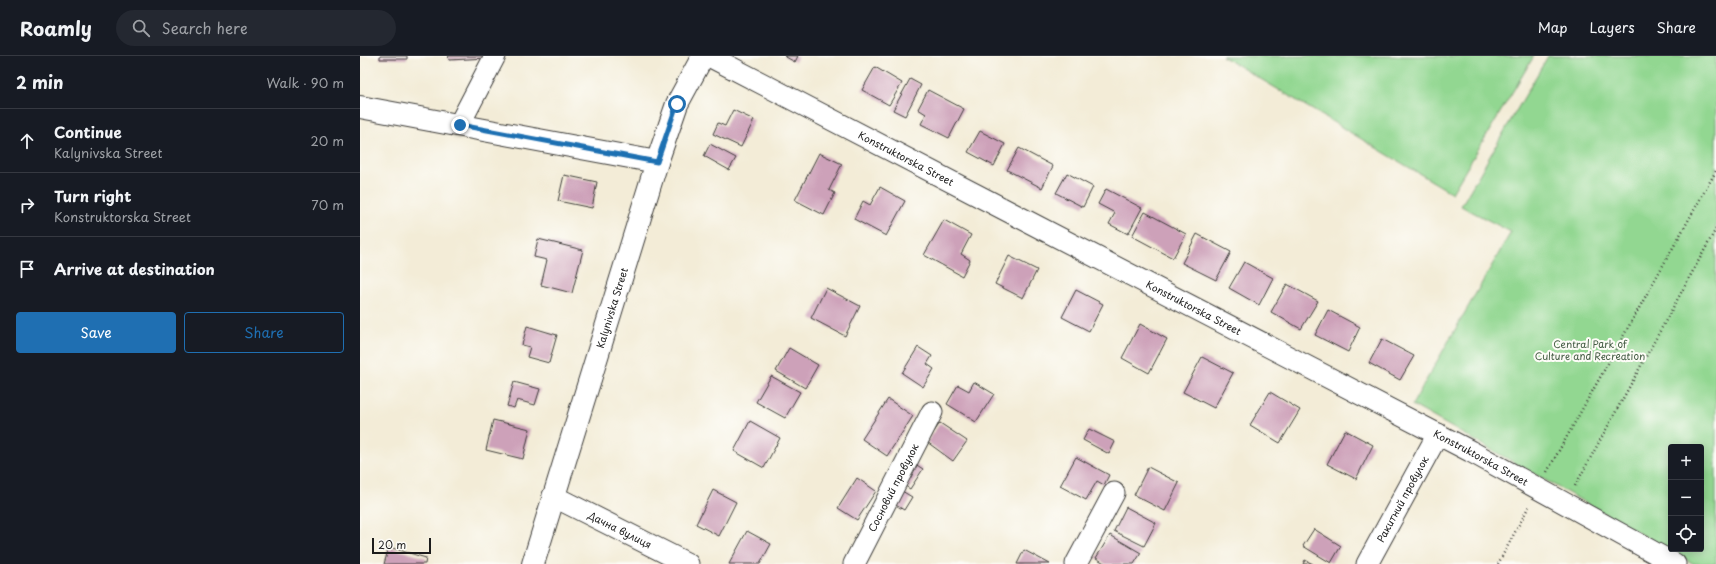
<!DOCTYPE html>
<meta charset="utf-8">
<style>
body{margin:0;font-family:"Playpen Sans",sans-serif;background:#242831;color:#f1f3f6}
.controls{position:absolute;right:12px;bottom:12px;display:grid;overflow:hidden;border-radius:4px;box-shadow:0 2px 10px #0003}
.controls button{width:36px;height:36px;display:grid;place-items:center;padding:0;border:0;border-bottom:1px solid #363941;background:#171b24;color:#f1f3f6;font:20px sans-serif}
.scale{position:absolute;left:12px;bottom:10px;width:59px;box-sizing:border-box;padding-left:4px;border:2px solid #1c1c1c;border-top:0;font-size:11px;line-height:14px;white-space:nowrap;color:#1c1c1c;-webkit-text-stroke:3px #fdfcf7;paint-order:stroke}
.stop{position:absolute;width:12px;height:12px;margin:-9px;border:3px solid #1f6fb2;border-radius:50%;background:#fff}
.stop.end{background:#1f6fb2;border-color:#fff;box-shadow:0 1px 4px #0008}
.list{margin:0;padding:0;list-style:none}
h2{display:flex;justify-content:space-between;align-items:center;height:52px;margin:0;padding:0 16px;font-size:17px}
h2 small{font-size:13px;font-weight:400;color:#9ea1a6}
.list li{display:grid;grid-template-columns:26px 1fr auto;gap:12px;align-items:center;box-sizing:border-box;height:64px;padding:0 16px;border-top:1px solid #363941}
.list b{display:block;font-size:15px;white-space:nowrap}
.list p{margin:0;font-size:13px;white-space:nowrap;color:#9ea1a6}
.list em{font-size:13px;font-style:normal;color:#9ea1a6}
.actions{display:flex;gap:8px;padding:12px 16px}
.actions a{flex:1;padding:9px 0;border:1px solid #1f6fb2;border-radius:4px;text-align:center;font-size:14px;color:#1f6fb2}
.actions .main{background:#1f6fb2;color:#fff}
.icon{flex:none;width:22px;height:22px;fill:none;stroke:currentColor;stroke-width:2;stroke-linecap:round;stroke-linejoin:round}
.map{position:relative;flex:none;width:1356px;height:508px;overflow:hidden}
header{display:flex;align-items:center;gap:24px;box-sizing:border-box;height:56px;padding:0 20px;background:#171b24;border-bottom:1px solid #363941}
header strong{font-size:19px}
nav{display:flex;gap:22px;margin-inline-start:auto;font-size:14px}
.search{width:280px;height:36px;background:#242831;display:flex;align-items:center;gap:10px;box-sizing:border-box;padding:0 14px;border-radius:22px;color:#9ea1a6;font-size:15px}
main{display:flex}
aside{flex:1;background:#171b24}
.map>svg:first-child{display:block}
</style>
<header>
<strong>Roamly</strong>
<div class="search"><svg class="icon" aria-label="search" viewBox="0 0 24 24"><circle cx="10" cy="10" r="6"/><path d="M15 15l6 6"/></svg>Search here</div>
<nav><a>Map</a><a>Layers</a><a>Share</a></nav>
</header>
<main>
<aside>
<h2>2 min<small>Walk · 90 m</small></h2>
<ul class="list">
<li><svg class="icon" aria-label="ahead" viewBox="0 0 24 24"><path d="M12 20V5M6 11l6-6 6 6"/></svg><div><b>Continue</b><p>Kalynivska Street</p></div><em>20 m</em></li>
<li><svg class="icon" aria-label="right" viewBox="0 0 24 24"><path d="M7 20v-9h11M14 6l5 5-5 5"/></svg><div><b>Turn right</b><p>Konstruktorska Street</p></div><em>70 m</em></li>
<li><svg class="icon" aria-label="arrive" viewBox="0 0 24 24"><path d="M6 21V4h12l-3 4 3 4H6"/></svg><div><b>Arrive at destination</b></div></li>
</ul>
<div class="actions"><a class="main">Save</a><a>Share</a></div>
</aside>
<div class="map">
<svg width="1356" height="508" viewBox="0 0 1356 508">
<rect width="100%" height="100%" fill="#fdfcf7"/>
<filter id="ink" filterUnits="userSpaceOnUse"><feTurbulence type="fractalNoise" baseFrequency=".025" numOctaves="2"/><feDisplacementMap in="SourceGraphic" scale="8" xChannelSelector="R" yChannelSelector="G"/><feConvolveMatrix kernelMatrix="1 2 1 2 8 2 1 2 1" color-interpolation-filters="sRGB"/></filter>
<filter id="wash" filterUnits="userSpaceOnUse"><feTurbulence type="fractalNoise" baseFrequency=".012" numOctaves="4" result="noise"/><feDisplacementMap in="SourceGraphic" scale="16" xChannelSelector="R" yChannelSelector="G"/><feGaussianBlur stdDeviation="0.9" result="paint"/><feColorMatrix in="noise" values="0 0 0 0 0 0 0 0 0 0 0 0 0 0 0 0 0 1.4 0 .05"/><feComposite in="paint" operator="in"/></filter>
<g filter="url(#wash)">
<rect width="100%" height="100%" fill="#f3ecd7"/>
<path fill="#92d791" stroke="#577a56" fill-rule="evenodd" d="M862,0H1174L1092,137Z
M1188,0H1356V508H1334L1052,349L1151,176L1101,150ZM1311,391H1341V493H1311Z"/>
<g id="blocks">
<path fill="#cda1b9" d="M20,0H47V3H20Z
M88,0H126L127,2L89,4Z
M424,0H438L435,6Z
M515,11L542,27L529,49L502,34Z
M550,23L561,29L545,60L533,54Z
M568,34L604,53L589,82L561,68L566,58L558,53Z
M373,54L394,64L381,91L353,78L358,67L365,70Z
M620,75L645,88L634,110L608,96Z
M350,88L376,102L369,114L344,100Z
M659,92L693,110L682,132L647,114Z
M459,97L482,108L469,134L475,137L464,159L435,144Z
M707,117L733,131L723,151L696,137Z
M204,119L237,126L232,152L198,145Z
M520,131L545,145L526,180L494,163L503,145L510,149Z
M746,133L782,152L768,178L749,168L755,157L738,148Z
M785,156L826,178L813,202L772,180Z
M584,164L611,179L601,198L610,204L602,220L564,199Z
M837,178L871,196L856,224L822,207Z
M178,183L223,194L212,237L181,229L187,204L174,201Z
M649,200L677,214L663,242L635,228Z
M884,206L913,222L899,249L869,232Z
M927,228L958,245L941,273L911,256Z
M466,232L500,250L485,280L451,262Z
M716,234L743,248L729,275L702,261Z
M968,254L1000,271L988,296L955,279Z
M780,268L807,283L789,317L762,302Z
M167,270L197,279L189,307L167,301L170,291L162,289Z
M1022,283L1054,300L1040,324L1009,307Z
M558,291L572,300L567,308L574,313L563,331L542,317Z
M429,292L458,309L445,332L416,315Z
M842,301L873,317L854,352L823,336Z
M411,320L440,336L425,362L396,346Z
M154,326L180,333L175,349L157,344L154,352L147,350Z
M614,326L634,338L616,366L587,348L598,329L609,335Z
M910,336L940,354L920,387L890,369Z
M528,343L553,360L527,400L502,383Z
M133,364L170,373L163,403L126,394Z
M390,365L420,382L404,412L374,395Z
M580,367L607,385L593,405L567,386Z
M729,373L755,386L749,398L723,384Z
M985,374L1013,389L996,423L967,408Z
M716,401L749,419L744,429L737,425L726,444L700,430Z
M552,406L563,413L550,433L539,426Z
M788,411L819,427L805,455L774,439Z
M497,422L516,435L497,464L478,452Z
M537,432L552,441L544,454L529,445Z
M353,434L376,446L359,480L336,468Z
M766,451L796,467L784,490L754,475Z
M954,473L981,490L971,507L943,490Z
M387,475L411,488L400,508H369Z
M750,479L781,497L774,508H746L736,502Z
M29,491L66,502L65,508H24Z
M664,494L690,508H657Z
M945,504L953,508H943Z"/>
</g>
</g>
<g filter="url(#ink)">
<use href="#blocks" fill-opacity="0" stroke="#3c3b38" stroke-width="1"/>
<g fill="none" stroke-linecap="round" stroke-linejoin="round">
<defs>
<g id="street">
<path id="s1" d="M349,0L1110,395L1315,508"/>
<path d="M99,69L135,0"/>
<path id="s2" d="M193,440L328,508"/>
<path id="s3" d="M494,508L572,356"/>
<path d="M716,508L754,437"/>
<path id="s4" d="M1007,508L1078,378"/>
</g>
<g id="secondary">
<path d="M0,51L297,106"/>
<path id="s5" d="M173,508L297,106L317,48L343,0"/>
</g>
</defs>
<use href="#street" stroke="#3c3b38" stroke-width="23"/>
<use href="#secondary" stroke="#3c3b38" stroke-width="24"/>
<path stroke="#3c3b38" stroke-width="2.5" stroke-dasharray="1 3" stroke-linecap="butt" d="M1187,416L1356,115
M1215,430L1356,173
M1138,508L1169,450"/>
<use href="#street" stroke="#fff" stroke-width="21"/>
<use href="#secondary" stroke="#fff" stroke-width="22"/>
</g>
</g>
<g fill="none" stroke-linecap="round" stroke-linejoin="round" filter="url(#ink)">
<path stroke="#1f6fb2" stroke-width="5" d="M100,69L297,106L317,48"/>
</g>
<g text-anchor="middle" stroke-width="4" stroke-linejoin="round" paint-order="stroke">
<g font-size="10" fill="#1c1c1c" stroke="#fdfcf7">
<text dy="4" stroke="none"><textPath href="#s1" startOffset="222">Konstruktorska Street</textPath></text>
<text dy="4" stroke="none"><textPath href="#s1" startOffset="546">Konstruktorska Street</textPath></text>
<text dy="4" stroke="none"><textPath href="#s5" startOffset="268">Kalynivska Street</textPath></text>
<text dy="4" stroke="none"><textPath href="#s1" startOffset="870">Konstruktorska Street</textPath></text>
<text dy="4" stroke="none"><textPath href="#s3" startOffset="86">Сосновий провулок</textPath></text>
<text dy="4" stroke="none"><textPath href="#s4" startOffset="74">Ракитний провулок</textPath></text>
<text dy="4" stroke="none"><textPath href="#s2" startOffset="75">Дачна вулиця</textPath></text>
</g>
<g font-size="10" fill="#455d45" stroke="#fdfcf7">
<text x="1230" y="292">Central Park of<tspan x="1230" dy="12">Culture and Recreation</tspan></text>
</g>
</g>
</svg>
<div class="controls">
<button>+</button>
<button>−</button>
<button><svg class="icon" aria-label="locate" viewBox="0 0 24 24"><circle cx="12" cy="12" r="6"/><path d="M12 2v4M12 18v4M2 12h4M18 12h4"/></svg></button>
</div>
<div class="scale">20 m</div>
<div class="stop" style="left:317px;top:48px"></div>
<div class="stop end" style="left:100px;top:69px"></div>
</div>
</main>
